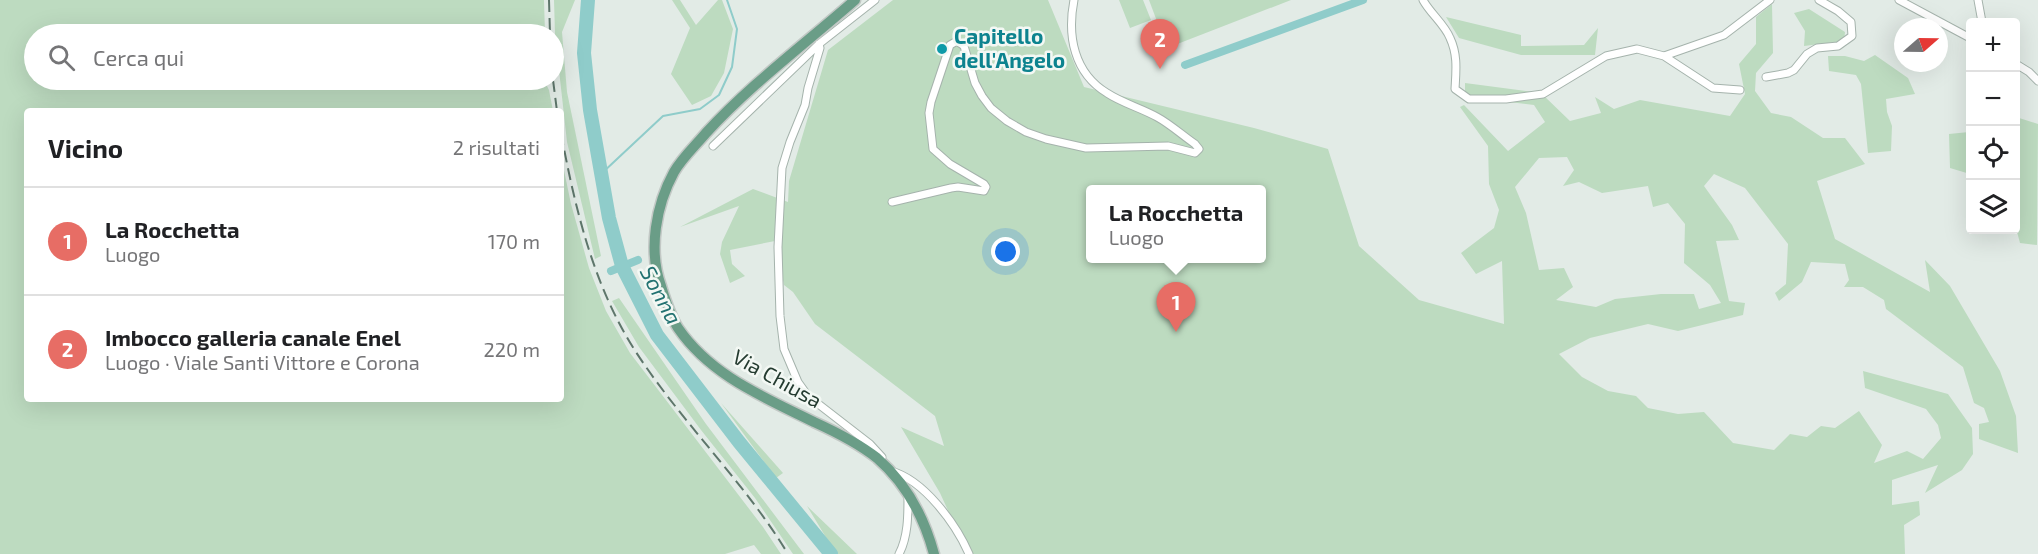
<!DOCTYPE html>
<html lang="it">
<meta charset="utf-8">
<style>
body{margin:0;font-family:"Exo 2",sans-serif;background:#f6f6f6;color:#202124}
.controls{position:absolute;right:18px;top:18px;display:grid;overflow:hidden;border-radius:6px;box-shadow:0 6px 24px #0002}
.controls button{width:54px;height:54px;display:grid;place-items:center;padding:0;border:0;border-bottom:2px solid #e0e0e0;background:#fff;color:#202124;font:30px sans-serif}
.compass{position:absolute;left:1894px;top:18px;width:54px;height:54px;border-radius:50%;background:#fff;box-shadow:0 6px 24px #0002;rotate:70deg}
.you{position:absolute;left:1006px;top:252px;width:21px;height:21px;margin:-15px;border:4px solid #fff;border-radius:50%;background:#1a73e8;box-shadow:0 0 0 9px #1a73e833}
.badge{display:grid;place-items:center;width:39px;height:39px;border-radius:50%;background:#e76d65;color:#fff;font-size:20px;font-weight:700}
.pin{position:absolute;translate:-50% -50px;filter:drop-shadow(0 2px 3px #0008)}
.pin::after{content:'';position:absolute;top:32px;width:21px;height:18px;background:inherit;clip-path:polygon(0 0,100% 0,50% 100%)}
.popup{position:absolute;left:1086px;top:185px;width:180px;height:78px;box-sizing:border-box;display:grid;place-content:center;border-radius:6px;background:#fff;filter:drop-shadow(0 2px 4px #0005);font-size:20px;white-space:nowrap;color:#757577}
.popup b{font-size:22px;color:#202124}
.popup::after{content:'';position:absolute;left:50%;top:100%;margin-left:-12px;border:12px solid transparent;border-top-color:#fff}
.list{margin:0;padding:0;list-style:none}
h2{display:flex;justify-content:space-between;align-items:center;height:78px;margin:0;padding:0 24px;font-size:26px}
h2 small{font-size:20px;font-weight:400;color:#757577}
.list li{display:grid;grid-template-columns:39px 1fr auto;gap:18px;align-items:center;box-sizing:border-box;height:108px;padding:0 24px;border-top:2px solid #e0e0e0}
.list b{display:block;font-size:22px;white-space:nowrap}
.list p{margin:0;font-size:20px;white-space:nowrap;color:#757577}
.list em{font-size:20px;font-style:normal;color:#757577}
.icon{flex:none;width:33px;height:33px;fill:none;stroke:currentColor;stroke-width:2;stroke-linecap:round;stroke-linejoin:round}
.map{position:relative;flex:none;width:2038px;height:554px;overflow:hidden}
.search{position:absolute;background:#fff;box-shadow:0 6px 24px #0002;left:24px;top:24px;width:540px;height:66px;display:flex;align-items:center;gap:15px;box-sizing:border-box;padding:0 21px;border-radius:33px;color:#757577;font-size:22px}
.panel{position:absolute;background:#fff;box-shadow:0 6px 24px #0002;left:24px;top:108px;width:540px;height:294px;border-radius:6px}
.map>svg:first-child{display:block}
</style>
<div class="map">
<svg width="2038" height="554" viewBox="0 0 2038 554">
<rect width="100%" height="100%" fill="#e2ebe6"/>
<path fill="#bddbc0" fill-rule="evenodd" d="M0,0H544L545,34H34V80H544L549,90L553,111H27V399H561V156L571,204L589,268L606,311L630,353L763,527L781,554H761L754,545L725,554H0Z
M554,0H575L562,32L567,92L601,256L595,259L567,142L555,34Z
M672,0H680L696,25L718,0H722L733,29L724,73L711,96L692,105L671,74L690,28Z
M893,0H1048L1084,87L1254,128L1328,149L1359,246L1419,300L1504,324L1502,261L1476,274L1461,253L1494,228L1499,210L1489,184L1488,146L1460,107L1464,105L1508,151L1545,122L1534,105L1465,97V83L1541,93L1570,121L1601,113L1595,97L1614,109L1640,100L1730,116L1745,94L1739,64L1756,44V17L1772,4L1773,53L1756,73L1755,91L1771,113L1791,117L1823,138H1845L1865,164L1817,181L1835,239L1930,292L1925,260L1950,286L2000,371L2016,416L2018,453L1979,439V424L1989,422L1984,408L1974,403L1963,367L1886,309L1884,300L1863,287H1844L1849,280L1845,264L1811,262L1802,282L1779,301L1775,293L1786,284L1788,244L1745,188L1714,174L1704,186L1732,225L1739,240L1716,241L1729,301L1745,303L1743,315L1678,331L1648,324L1590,338L1559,354L1582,377L1608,391L1636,396L1648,408L1678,414L1704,412L1733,443L1774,450L1790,434L1807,437L1821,426L1835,428L1859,411L1882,445L1874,463L1907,451L1923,459L1941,438L1938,425L1926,409L1865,388L1863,371L1948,394L1972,428L1973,454L1962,470L1925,493L1938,465L1892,480V505L1919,501L1920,515L1904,525L1905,554H968L940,493L901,427L944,446L935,416L815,324L793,292L784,285L775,241L730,250L732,264L745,276L730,283L720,254L722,242L739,206L680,227L753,189L788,202L789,181L828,50ZM1567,157L1574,170L1563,186L1579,182L1602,193L1648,186L1653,207L1668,203L1685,224L1684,263L1710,285L1721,303L1699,309L1694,294H1661L1615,299L1596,307L1556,300L1573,287L1564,268L1539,270L1526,213L1515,187L1539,158ZM1090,190H1262V258H1090Z
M1119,0H1143L1151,20L1130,28Z
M1149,0H1291L1167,48Z
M1809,9L1845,32L1844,41L1804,46L1805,31L1794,13Z
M1446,17L1521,35V46L1584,45L1598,28L1595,55H1521L1459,38Z
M1875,55L1908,78L1915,94L1886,99L1887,112L1892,126L1891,151L1868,153L1861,84L1856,75L1829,71L1828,56H1845L1864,61Z
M2016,117L2038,124L2037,245L2020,243L2016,228Z
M1970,119V174L1950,168L1949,134L1969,132Z
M619,298L706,424L804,554H793L755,498L701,430L639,347L612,301Z
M721,403L783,473L776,478Z
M807,506L857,554H836Z"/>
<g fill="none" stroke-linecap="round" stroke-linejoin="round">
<path stroke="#8fccca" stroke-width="2" d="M601,174L663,116L700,109L719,95L732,67L737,29L727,0"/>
<path stroke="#8fccca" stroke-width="8" d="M1185,65L1363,0
M611,271L638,260"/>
<path stroke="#8fccca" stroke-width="14" d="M588,0L584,53L590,110L609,218L622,266L657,335L739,442L831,554"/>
<defs>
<path id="street" d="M1423,0C1430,13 1445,25 1450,38C1458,55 1456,71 1455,89L1469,99H1506L1543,94L1606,56L1637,49L1664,56L1724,35L1770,0
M1899,0L1970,38
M1978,0L1982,22
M819,44L820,48L808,88L805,105L790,142L782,168L778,247L780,316L784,349L798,382L808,396L870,444L882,457
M1664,56L1713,88L1740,90
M2016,64L2029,72L2038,81
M1766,77L1788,73L1794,70L1807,54L1817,48L1838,46L1852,36L1851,22L1838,11L1819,0
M713,146L819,44L875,0
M892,202L951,188L958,187L984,191L986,187L984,184L950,164L933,149L929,113L931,102L950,45L957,41L964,46L975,83L982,96L991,108L1007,121L1026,132L1046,139L1086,148L1168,146L1195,153L1199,149L1195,144C1182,135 1170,124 1157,117C1141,108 1122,103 1107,93C1074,73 1067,36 1074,0
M891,471C924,480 956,524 969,554
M899,554C908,537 908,516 908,497"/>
<path id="primary" d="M855,0C805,44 751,84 706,133C696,145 682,158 674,172C656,205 648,250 661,286C665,299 670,316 678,328C711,376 764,397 814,422C836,432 858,443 877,458C907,484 924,517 934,554"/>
</defs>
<use href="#street" stroke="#a5b3ac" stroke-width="9"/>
<use href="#primary" stroke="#c2c8c5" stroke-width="13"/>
<use href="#street" stroke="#fff" stroke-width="7"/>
<use href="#primary" stroke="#6a9d87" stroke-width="10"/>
<path stroke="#5e766b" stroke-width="2" stroke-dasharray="12 6" stroke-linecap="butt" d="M549,0L550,34
M553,80L557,111
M561,133C575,208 593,284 634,349C680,421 744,481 788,554"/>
</g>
<circle fill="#0f9aa8" stroke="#f3f8f4" stroke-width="2" cx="942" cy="49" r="6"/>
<g text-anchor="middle" stroke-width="5" stroke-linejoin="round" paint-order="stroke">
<g font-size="21" font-weight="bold" fill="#0d838f" stroke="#f3f8f4" text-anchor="start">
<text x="954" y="44">Capitello<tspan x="954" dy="24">dell'Angelo</tspan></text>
</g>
<g font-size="21" fill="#243b30" stroke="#f3f8f4">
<text transform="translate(777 379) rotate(29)" y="7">Via Chiusa</text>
</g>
<g font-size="22" font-style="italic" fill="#227271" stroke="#f3f8f4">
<text transform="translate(661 295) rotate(62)" y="8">Sonna</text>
</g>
</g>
</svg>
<div class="controls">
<button>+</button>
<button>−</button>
<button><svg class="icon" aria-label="locate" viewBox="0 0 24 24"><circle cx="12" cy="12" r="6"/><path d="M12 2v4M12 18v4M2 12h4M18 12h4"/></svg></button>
<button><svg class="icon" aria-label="layers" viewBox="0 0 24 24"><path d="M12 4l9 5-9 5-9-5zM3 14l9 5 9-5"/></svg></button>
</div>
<svg class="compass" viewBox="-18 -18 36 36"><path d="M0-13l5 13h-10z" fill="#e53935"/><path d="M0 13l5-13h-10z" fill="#757577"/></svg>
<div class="you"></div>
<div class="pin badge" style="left:1176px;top:332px">1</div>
<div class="popup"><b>La Rocchetta</b>Luogo</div>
<div class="pin badge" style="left:1160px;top:69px">2</div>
<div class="search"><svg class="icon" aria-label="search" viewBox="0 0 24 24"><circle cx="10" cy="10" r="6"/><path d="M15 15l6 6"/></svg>Cerca qui</div>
<section class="panel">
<h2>Vicino<small>2 risultati</small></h2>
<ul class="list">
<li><span class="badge">1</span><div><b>La Rocchetta</b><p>Luogo</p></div><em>170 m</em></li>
<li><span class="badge">2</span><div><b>Imbocco galleria canale Enel</b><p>Luogo · Viale Santi Vittore e Corona</p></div><em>220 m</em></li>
</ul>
</section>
</div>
